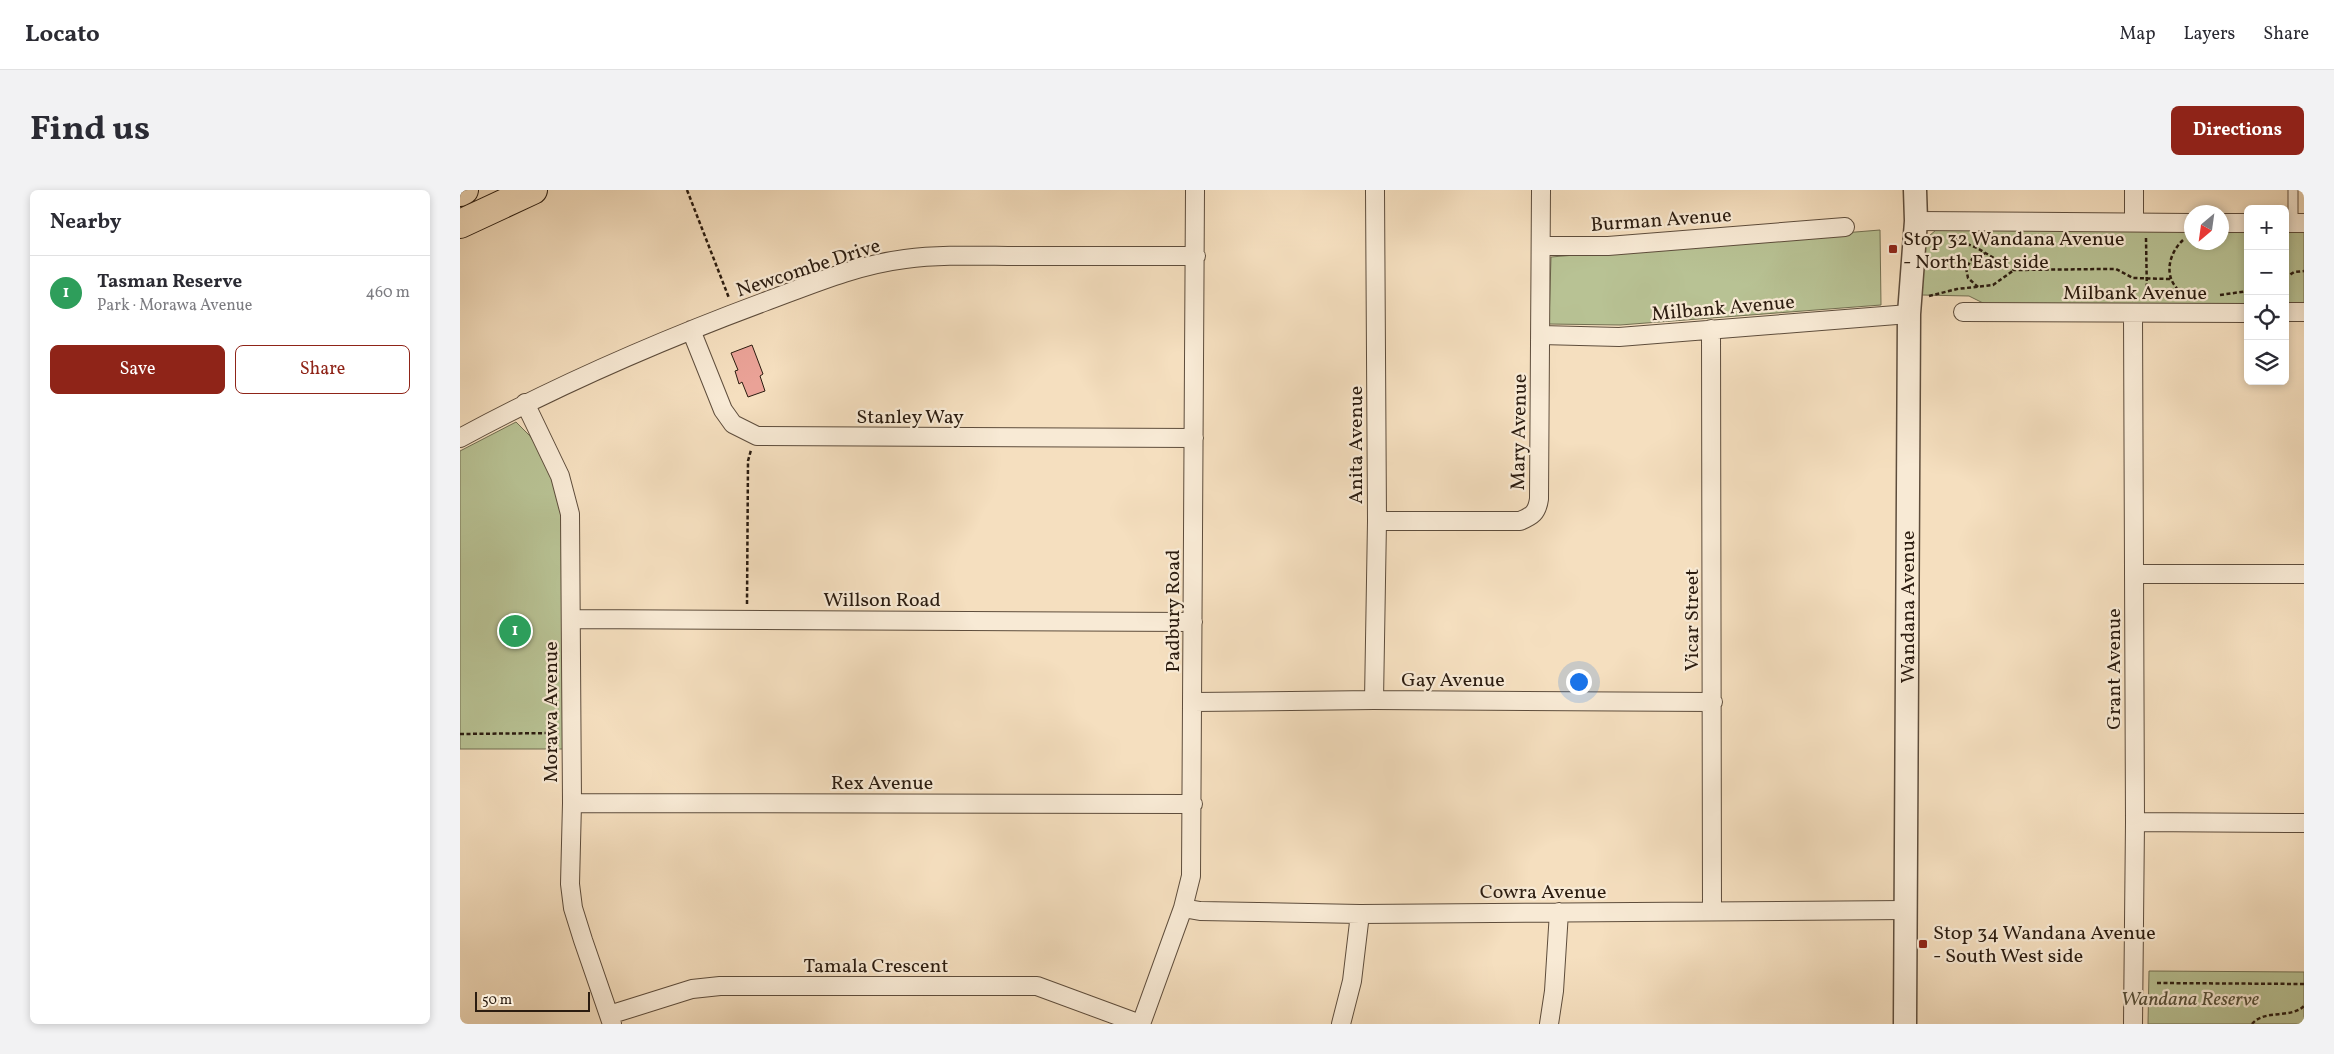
<!DOCTYPE html>
<meta charset="utf-8">
<style>
body{margin:0;font-family:Vollkorn,serif;background:#f2f2f3;color:#2b2b33}
.controls{position:absolute;right:15px;top:15px;display:grid;overflow:hidden;border-radius:8px;box-shadow:0 2px 8px #0003}
.controls button{width:45px;height:45px;display:grid;place-items:center;padding:0;border:0;border-bottom:1px solid #e1e1e2;background:#fff;color:#2b2b33;font:25px sans-serif}
.compass{position:absolute;left:1724px;top:15px;width:45px;height:45px;border-radius:50%;background:#fff;box-shadow:0 2px 8px #0003;rotate:209deg}
.scale{position:absolute;left:15px;bottom:12px;width:115px;box-sizing:border-box;padding-left:5px;border:2px solid #2b1c10;border-top:0;font-size:14px;line-height:18px;white-space:nowrap;color:#2b1c10;-webkit-text-stroke:4px #f8ead5;paint-order:stroke}
.you{position:absolute;left:1118px;top:491px;width:18px;height:18px;margin:-12px;border:4px solid #fff;border-radius:50%;background:#1a73e8;box-shadow:0 0 0 8px #1a73e833}
.badge{display:grid;place-items:center;width:32px;height:32px;border-radius:50%;background:#8f2418;color:#fff;font-size:16px;font-weight:700}
.pin{position:absolute;translate:-50% -50%;border:2px solid #fff;box-shadow:0 1px 5px #0006}
.list{margin:0;padding:0;list-style:none}
h2{display:flex;justify-content:space-between;align-items:center;height:65px;margin:0;padding:0 20px;font-size:21px}
h2 small{font-size:16px;font-weight:400;color:#7c7c81}
.list li{display:grid;grid-template-columns:32px 1fr auto;gap:15px;align-items:center;box-sizing:border-box;height:75px;padding:0 20px;border-top:1px solid #e1e1e2}
.list b{display:block;font-size:19px;white-space:nowrap}
.list p{margin:0;font-size:16px;white-space:nowrap;color:#7c7c81}
.list em{font-size:16px;font-style:normal;color:#7c7c81}
.actions{display:flex;gap:10px;padding:15px 20px}
.actions a{flex:1;padding:11px 0;border:1px solid #8f2418;border-radius:8px;text-align:center;font-size:18px;color:#8f2418}
.actions .main{background:#8f2418;color:#fff}
.icon{flex:none;width:28px;height:28px;fill:none;stroke:currentColor;stroke-width:2;stroke-linecap:round;stroke-linejoin:round}
.map{position:relative;flex:none;width:1844px;height:834px;overflow:hidden;border-radius:8px}
header{display:flex;align-items:center;gap:30px;box-sizing:border-box;height:70px;padding:0 25px;background:#fff;border-bottom:1px solid #e1e1e2}
header strong{font-size:24px}
nav{display:flex;gap:28px;margin-inline-start:auto;font-size:18px}
.intro{display:flex;align-items:center;justify-content:space-between;box-sizing:border-box;height:120px;padding:0 30px}
h1{margin:0;font-size:35px}
.button{padding:12px 22px;border-radius:8px;background:#8f2418;color:#fff;font-size:18px;font-weight:700}
main{display:flex;gap:30px;padding:0 30px}
aside{flex:1;background:#fff;border-radius:8px;box-shadow:0 2px 8px #0003}
.map>svg:first-child{display:block}
</style>
<header>
<strong>Locato</strong>
<nav><a>Map</a><a>Layers</a><a>Share</a></nav>
</header>
<div class="intro"><h1>Find us</h1><a class="button">Directions</a></div>
<main>
<aside>
<h2>Nearby<small></small></h2>
<ul class="list">
<li><span class="badge" style="background:#2e9e5b">1</span><div><b>Tasman Reserve</b><p>Park · Morawa Avenue</p></div><em>460 m</em></li>
</ul>
<div class="actions"><a class="main">Save</a><a>Share</a></div>
</aside>
<div class="map">
<svg width="1844" height="834" viewBox="0 0 1844 834">
<rect width="100%" height="100%" fill="#f5dfbf"/>
<filter id="stains"><feTurbulence type="fractalNoise" baseFrequency=".004" numOctaves="4"/><feColorMatrix values="0 0 0 0 .2 0 0 0 0 .09 0 0 0 0 .02 0 0 0 .5 -.17"/></filter>
<radialGradient id="worn" r=".72"><stop offset=".6" stop-color="#630" stop-opacity="0"/><stop offset="1" stop-color="#630" stop-opacity=".3"/></radialGradient>
<path fill="#b8c294" stroke="#726f52" d="M1420,40L1421,115L1160,135L1089,134L1091,67Z
M1476,40H1731L1732,52H1762V40H1788V114H1525L1509,106L1462,105V52Z
M1825,40H1844V114H1825Z
M56,232L70,246L86,271L110,324L112,559H0V261Z
M1689,781L1844,782V834H1688Z"/>
<path fill="#eaa297" stroke="#2b1c10" d="M292,155L303,184L300,186L305,201L288,207L282,192L279,194L275,181L278,180L271,163Z"/>
<g fill="none" stroke-linecap="round" stroke-linejoin="round">
<defs>
<path id="service" d="M1833,33V0"/>
<path id="minor" d="M1674,0V33
M1456,31L1732,33
M1762,33H1788
M1825,33H1844
M1081,56H1148L1385,37
M1503,122L1788,123
M1825,122H1844
M1673,124L1675,632L1673,834
M1251,139L1252,721
M231,140L263,220L273,234L297,246L734,248
M1081,145L1159,147L1449,124
M65,213L100,286L110,324L112,613L110,694L113,718L123,750L152,834
M0,248C98,195 199,151 304,112C350,95 396,75 445,69C483,64 522,66 561,66C619,66 677,66 736,66
M917,331H1060C1072,326 1077,323 1079,309L1081,0
M1674,384H1844
M112,429L733,432
M914,510L917,331L915,0
M733,512L914,510L1253,512
M112,613L733,614
M1675,632L1844,633
M723,718L740,721L900,724L1445,720
M149,825L232,799L260,796H577L680,834
M681,834L723,718L731,686L735,0
M881,834L892,791L900,724
M1089,834L1094,801L1099,722"/>
<path id="tertiary" d="M1445,834L1449,124L1456,31L1455,0"/>
<path id="trunk" d="M0,2L4,0
M0,34L73,0"/>
</defs>
<use href="#service" stroke="#5e4d3c" stroke-width="11"/>
<use href="#minor" stroke="#5e4d3c" stroke-width="20"/>
<use href="#tertiary" stroke="#5e4d3c" stroke-width="25"/>
<use href="#trunk" stroke="#2b1c10" stroke-width="30"/>
<path stroke="#2b1c10" stroke-width="2.5" stroke-dasharray="4 2.5" stroke-linecap="butt" d="M227,0L269,108
M1686,48L1687,107
M1495,49L1517,58L1554,80L1645,79H1656L1673,88L1710,89
M1723,50C1705,67 1703,96 1729,106
M1825,88L1834,82L1844,81
M1518,97L1508,88L1506,78L1513,68L1526,63
M1760,105L1788,101
M1469,106L1497,99L1533,95L1554,80
M287,414L288,271L291,260
M0,544L95,543
M1697,793L1844,794
M1792,834C1804,819 1831,829 1844,816"/>
<use href="#service" stroke="#f8ead5" stroke-width="9"/>
<use href="#minor" stroke="#f8ead5" stroke-width="18"/>
<use href="#tertiary" stroke="#f8ead5" stroke-width="22"/>
<use href="#trunk" stroke="#f5dfbf" stroke-width="28"/>
</g>
<g fill="#8f2418" stroke="#f8ead5" stroke-width="2">
<rect x="1428" y="54" width="10" height="10" rx="2.5"/>
<rect x="1458" y="749" width="10" height="10" rx="2.5"/>
</g>
<g text-anchor="middle" stroke-width="4.5" stroke-linejoin="round" paint-order="stroke">
<g font-size="20" fill="#2b1c10" stroke="#f8ead5">
<text transform="translate(1201 29) rotate(-4)" y="7">Burman Avenue</text>
<text transform="translate(348 77) rotate(-18)" y="7">Newcombe Drive</text>
<text x="1675" y="109">Milbank Avenue</text>
<text transform="translate(1263 117) rotate(-5)" y="7">Milbank Avenue</text>
<text x="450" y="233">Stanley Way</text>
<text transform="translate(1058 242) rotate(-89)" y="7">Mary Avenue</text>
<text transform="translate(895 255) rotate(-90)" y="7">Anita Avenue</text>
<text x="422" y="416">Willson Road</text>
<text transform="translate(1447 417) rotate(-90)" y="7">Wandana Avenue</text>
<text transform="translate(712 421) rotate(-90)" y="7">Padbury Road</text>
<text transform="translate(1231 430) rotate(-90)" y="7">Vicar Street</text>
<text transform="translate(1653 479) rotate(-90)" y="7">Grant Avenue</text>
<text x="993" y="496">Gay Avenue</text>
<text transform="translate(90 522) rotate(-90)" y="7">Morawa Avenue</text>
<text x="422" y="599">Rex Avenue</text>
<text x="1083" y="708">Cowra Avenue</text>
<text x="416" y="782">Tamala Crescent</text>
</g>
<g font-size="20" fill="#2b1c10" stroke="#f8ead5" text-anchor="start">
<text x="1443" y="55">Stop 32 Wandana Avenue<tspan x="1443" dy="23">- North East side</tspan></text>
<text x="1473" y="749">Stop 34 Wandana Avenue<tspan x="1473" dy="23">- South West side</tspan></text>
</g>
<g font-size="20" font-style="italic" fill="#554e38" stroke="#f8ead5">
<text x="1730" y="815">Wandana Reserve</text>
</g>
</g>
<rect width="100%" height="100%" filter="url(#stains)"/>
<rect width="100%" height="100%" fill="url(#worn)"/>
</svg>
<div class="controls">
<button>+</button>
<button>−</button>
<button><svg class="icon" aria-label="locate" viewBox="0 0 24 24"><circle cx="12" cy="12" r="6"/><path d="M12 2v4M12 18v4M2 12h4M18 12h4"/></svg></button>
<button><svg class="icon" aria-label="layers" viewBox="0 0 24 24"><path d="M12 4l9 5-9 5-9-5zM3 14l9 5 9-5"/></svg></button>
</div>
<svg class="compass" viewBox="-18 -18 36 36"><path d="M0-13l5 13h-10z" fill="#e53935"/><path d="M0 13l5-13h-10z" fill="#7c7c81"/></svg>
<div class="scale">50 m</div>
<div class="you"></div>
<div class="pin badge" style="left:55px;top:441px;background:#2e9e5b">1</div>
</div>
</main>
